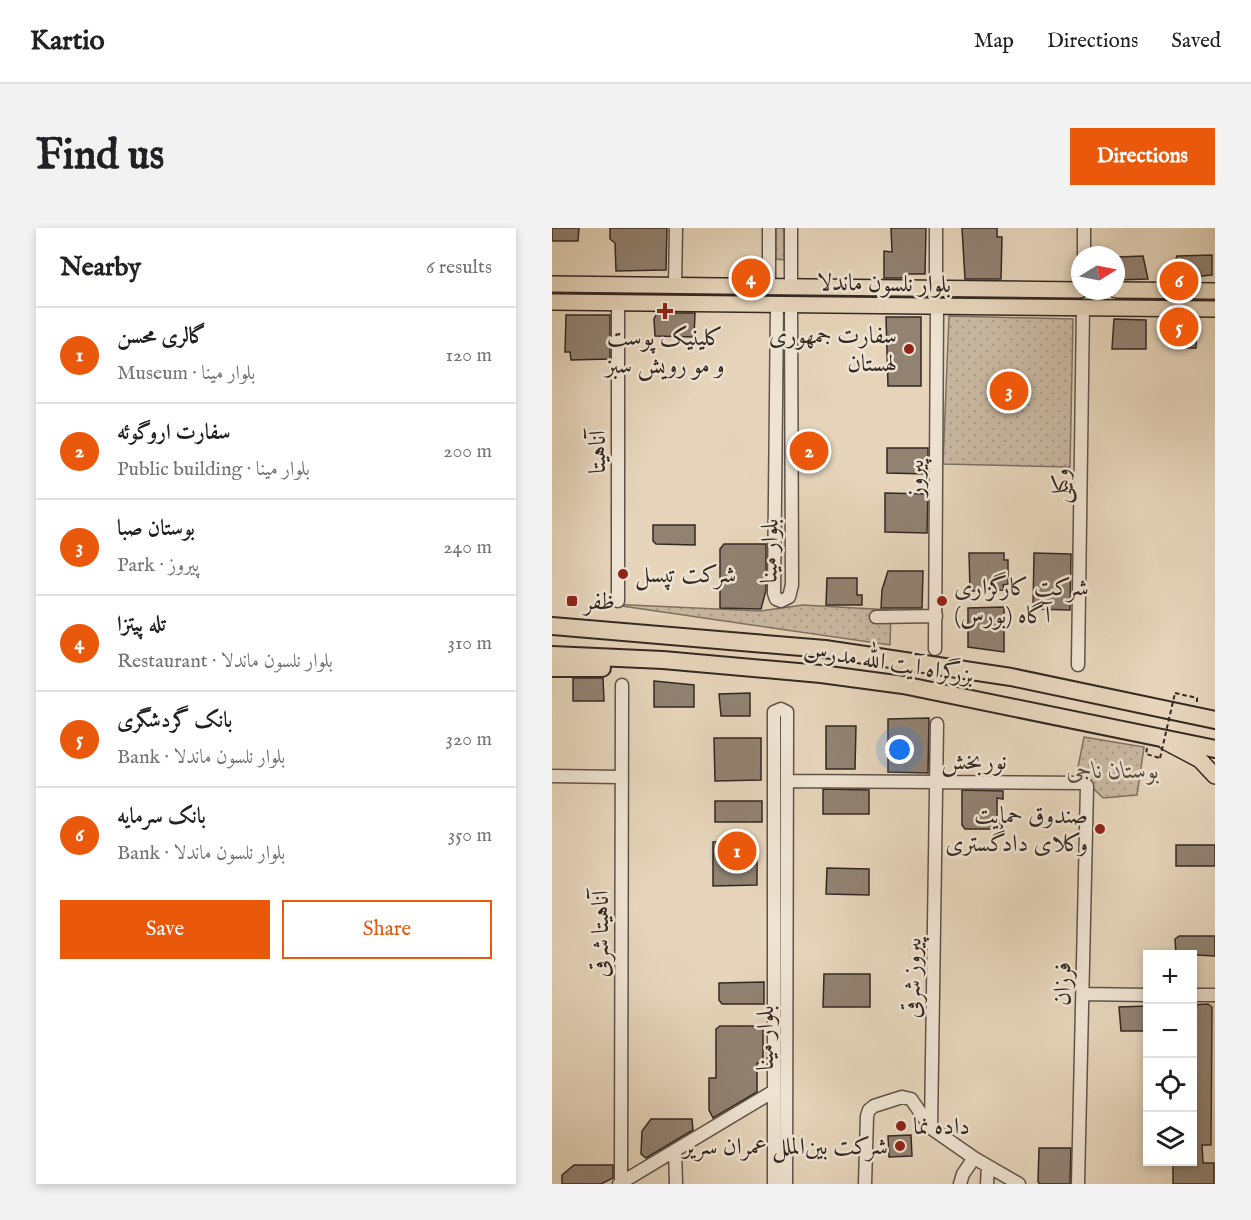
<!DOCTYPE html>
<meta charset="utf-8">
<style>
body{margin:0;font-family:"IM FELL English",Amiri,serif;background:#f2f2f2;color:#202124}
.controls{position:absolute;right:18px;bottom:18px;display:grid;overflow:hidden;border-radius:0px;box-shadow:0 3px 9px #0003}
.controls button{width:54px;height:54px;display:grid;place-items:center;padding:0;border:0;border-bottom:2px solid #e0e0e0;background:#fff;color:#202124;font:30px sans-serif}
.compass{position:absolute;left:519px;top:18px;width:54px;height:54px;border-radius:50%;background:#fff;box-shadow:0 3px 9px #0003;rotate:80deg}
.you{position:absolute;left:348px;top:522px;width:21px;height:21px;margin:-15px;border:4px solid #fff;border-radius:50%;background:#1a73e8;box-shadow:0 0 0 9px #1a73e833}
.badge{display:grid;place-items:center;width:39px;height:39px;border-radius:50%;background:#ea580c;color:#fff;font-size:20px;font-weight:700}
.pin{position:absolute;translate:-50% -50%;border:3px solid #fff;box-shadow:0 2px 6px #0006}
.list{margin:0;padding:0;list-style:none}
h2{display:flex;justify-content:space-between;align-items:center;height:78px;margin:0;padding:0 24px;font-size:26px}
h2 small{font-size:20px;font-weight:400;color:#757577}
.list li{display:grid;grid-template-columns:39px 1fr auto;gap:18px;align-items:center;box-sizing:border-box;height:96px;padding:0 24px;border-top:2px solid #e0e0e0}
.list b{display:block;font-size:22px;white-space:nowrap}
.list p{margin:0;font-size:20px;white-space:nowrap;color:#757577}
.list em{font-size:20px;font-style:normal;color:#757577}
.actions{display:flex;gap:12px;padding:18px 24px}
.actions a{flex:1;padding:14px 0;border:2px solid #ea580c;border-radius:0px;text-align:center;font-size:21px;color:#ea580c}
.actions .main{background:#ea580c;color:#fff}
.icon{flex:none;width:33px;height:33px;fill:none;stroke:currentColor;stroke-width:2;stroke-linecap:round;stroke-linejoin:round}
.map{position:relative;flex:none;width:663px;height:956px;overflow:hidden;border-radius:0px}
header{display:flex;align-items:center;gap:36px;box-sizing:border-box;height:84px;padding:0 30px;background:#fff;border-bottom:2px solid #e0e0e0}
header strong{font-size:28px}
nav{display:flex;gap:33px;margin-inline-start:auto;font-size:21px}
.intro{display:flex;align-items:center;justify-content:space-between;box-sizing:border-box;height:144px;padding:0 36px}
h1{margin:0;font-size:42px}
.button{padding:15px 27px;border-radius:0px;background:#ea580c;color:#fff;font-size:21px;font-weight:700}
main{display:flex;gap:36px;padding:0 36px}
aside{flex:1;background:#fff;border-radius:0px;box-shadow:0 3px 9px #0003}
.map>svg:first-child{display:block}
</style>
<header>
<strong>Kartio</strong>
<nav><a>Map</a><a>Directions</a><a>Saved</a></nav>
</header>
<div class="intro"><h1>Find us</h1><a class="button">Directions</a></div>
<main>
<aside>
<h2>Nearby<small>6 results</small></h2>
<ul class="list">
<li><span class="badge">1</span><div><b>گالری محسن</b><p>Museum · بلوار مینا</p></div><em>120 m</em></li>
<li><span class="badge">2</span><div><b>سفارت اروگوئه</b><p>Public building · بلوار مینا</p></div><em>200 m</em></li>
<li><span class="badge">3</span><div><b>بوستان صبا</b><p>Park · پیروز</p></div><em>240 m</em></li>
<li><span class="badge">4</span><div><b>تله پیتزا</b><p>Restaurant · بلوار نلسون ماندلا</p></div><em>310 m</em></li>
<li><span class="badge">5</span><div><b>بانک گردشگری</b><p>Bank · بلوار نلسون ماندلا</p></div><em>320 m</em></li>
<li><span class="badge">6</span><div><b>بانک سرمایه</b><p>Bank · بلوار نلسون ماندلا</p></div><em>350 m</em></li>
</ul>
<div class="actions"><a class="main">Save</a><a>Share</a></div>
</aside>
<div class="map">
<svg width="663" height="956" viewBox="0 0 663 956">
<defs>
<pattern id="grass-dots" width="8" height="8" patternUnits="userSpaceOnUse" patternTransform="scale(1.5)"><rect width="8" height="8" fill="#c8b8a1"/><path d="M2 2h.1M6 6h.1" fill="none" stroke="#ac9e8a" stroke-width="1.8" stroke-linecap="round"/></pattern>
</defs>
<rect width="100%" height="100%" fill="#e6d5bb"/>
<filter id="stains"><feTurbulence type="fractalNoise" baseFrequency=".00333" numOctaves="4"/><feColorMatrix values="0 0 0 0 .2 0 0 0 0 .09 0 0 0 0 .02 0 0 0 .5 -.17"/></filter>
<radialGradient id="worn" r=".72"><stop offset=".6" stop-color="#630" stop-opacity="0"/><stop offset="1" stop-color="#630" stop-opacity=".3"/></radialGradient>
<path fill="url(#grass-dots)" stroke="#7e7062" stroke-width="1.5" d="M224,0H232V32L224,31Z
M397,88L521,91L518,239L391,236Z
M56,376L209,383L251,377L339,382L338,417Z
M532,509L592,519L585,567L551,570L525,544Z"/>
<path fill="#918272" stroke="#342823" stroke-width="1.5" d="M0,0H27L26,13H0Z
M58,0H115L114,42L64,43L63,15L58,11Z
M339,0H374L373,46H357L353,50H332V23L340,24Z
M410,0H445V9H450L449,51H413Z
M660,27V47L618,51L625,28Z
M591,28L596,51L564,52L565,29Z
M105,85H143L142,109L103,108L102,91Z
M14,87H58V131L19,132L18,124H13Z
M334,89H369V158H336Z
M622,90L645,91L644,120H622Z
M562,91L594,92V121H560Z
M335,220H376V246L335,245Z
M333,265L376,266L375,305L333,304Z
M101,297H143V317L104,316L101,313Z
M172,316H214V362L209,381L168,380V321Z
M417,325H452V332H456V356L451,357L452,362L418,363Z
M482,325L519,326L518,382L481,381Z
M336,343H371L370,380H329L330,362Z
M275,350H305V367H310V377H274Z
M452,379V424L416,419V380Z
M21,450H51L52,473H21Z
M102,453L142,457V479H102Z
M198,465V488H169L167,466Z
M377,490L376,545L336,544V491Z
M274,498H304L303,541H274Z
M162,510H209V552L163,553Z
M271,561L317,562V586H271Z
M410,562L451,563V571L445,570V592H450V601H413L410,597Z
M163,573H210V594H163Z
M161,614H205V657L161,658Z
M624,617H663V638H624Z
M275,640L317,641V667L274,666Z
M627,708H663V728L624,726L623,711Z
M272,746H318V779H271Z
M212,754V776H170L167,772V755Z
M656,776L660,779L659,917H650L651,935H662V956H621V933H640V777Z
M596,778V803H569L567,779Z
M168,798H211V835H205V864L161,890L157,882V850H164V801Z
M99,891H140L141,902L94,930L89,926L90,903Z
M359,907L360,928L337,929L336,908Z
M487,920H519L518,956H488L486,954Z
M22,937H61V950L49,956H10V947Z"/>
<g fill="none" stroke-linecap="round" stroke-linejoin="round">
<defs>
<path id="minor" d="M217,0V58
M532,27V0
M123,58L124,0
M239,59V0
M384,60V0
M66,74V373
M225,76L222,365L224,371L229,373L237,369L240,357L239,76
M324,389L384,388
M383,421L385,78
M526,437L531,79
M0,548L69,549
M235,553L532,555L535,558L526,956
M531,766L596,767
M640,767H663
M379,900L385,496
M123,923L124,956
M69,955L70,457
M67,956L222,863
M222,956V484L229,481L235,484L234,956
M313,956L315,888L317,882L322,878L350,869L359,871L379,900L422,930L467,956
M408,956L411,946L422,930
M435,956L436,938"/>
<path id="major" d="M0,56L528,62
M564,62L663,63
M0,74L663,81
M614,514L648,532L663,548"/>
<path id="highway" d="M0,398L273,421L459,449L663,492
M0,427L111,432L269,446L351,457L663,521
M0,440H50"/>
</defs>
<use href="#minor" stroke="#605349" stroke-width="15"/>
<use href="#major" stroke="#342823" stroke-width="18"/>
<use href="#highway" stroke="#342823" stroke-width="20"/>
<path stroke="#342823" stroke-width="2" stroke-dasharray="4.5 3" stroke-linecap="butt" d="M623,465L645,470V474
M595,520L594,526L608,530"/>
<use href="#minor" stroke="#efe4d3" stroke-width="12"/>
<use href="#major" stroke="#e6d5bb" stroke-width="15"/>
<use href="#highway" stroke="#e6d5bb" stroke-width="16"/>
<path stroke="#342823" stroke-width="2" stroke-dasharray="4.5 3" stroke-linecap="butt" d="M608,530L623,465"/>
</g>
<g fill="#8f2418" stroke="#efe4d3" stroke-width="2">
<path d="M110 74h6v6h6v6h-6v6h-6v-6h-6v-6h6z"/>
<circle cx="357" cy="121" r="6"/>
<circle cx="71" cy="346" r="6"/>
<rect x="14" y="367" width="12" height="12" rx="3"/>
<circle cx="390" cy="373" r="6"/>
<circle cx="548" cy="601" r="6"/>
<circle cx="349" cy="898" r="6"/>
<circle cx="348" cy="918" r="6"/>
</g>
<g text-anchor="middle" stroke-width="5" stroke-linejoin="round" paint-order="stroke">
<g font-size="24" fill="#342823" stroke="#efe4d3">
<text transform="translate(332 55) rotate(1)" y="8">بلوار نلسون ماندلا</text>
<text transform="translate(45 224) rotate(-90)" y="8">آناهیتا</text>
<text transform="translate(363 250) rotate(-90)" y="8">پیروز</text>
<text transform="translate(508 258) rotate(-89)" y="8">وكيلی</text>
<text transform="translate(217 323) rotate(-89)" y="8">بلوار مینا</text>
<text transform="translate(337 434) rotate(9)" y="8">بزرگراه آیت الله مدرس</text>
<text x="422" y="541">نوربخش</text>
<text transform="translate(48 706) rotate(-90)" y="8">آناهیتا شرقی</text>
<text transform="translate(360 750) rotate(-89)" y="8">پیروز شرقی</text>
<text transform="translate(510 756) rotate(-89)" y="8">فرزان</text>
<text transform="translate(213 810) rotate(-90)" y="8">بلوار مینا</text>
</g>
<g font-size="24" fill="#342823" stroke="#efe4d3" text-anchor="start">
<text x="345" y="115" text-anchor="end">سفارت جمهوری<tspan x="345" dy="28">لهستان</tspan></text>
<text x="113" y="117" text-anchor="middle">کلینیک پوست<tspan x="113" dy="28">و مو رویش سبز</tspan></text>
<text x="83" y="354">شرکت تپسل</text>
<text x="402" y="367">شرکت کارگزاری<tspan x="402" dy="28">آگاه (بورس)</tspan></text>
<text x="32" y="381">ظفر</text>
<text x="536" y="595" text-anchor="end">صندوق حمایت<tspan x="536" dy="28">وکلای دادگستری</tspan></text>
<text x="361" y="906">داده نما</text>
<text x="336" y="926" text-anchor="end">شرکت بین‌الملل عمران سریر</text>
</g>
<g font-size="24" font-style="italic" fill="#594c42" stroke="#efe4d3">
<text x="561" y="550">بوستان ناجی</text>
</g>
</g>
<rect width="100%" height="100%" filter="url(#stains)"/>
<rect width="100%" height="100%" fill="url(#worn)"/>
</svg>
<div class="controls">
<button>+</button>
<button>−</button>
<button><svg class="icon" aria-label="locate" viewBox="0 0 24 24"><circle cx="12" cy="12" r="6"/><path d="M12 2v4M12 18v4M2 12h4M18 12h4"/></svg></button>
<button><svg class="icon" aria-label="layers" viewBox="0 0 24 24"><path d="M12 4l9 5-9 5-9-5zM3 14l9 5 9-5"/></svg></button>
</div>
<svg class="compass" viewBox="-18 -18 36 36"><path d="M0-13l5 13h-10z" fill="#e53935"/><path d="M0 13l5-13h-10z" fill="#757577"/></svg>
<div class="you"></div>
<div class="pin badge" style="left:185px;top:623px">1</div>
<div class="pin badge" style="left:257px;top:223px">2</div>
<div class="pin badge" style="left:457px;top:163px">3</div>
<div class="pin badge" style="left:199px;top:50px">4</div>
<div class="pin badge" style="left:627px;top:99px">5</div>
<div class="pin badge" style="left:627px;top:53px">6</div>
</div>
</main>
